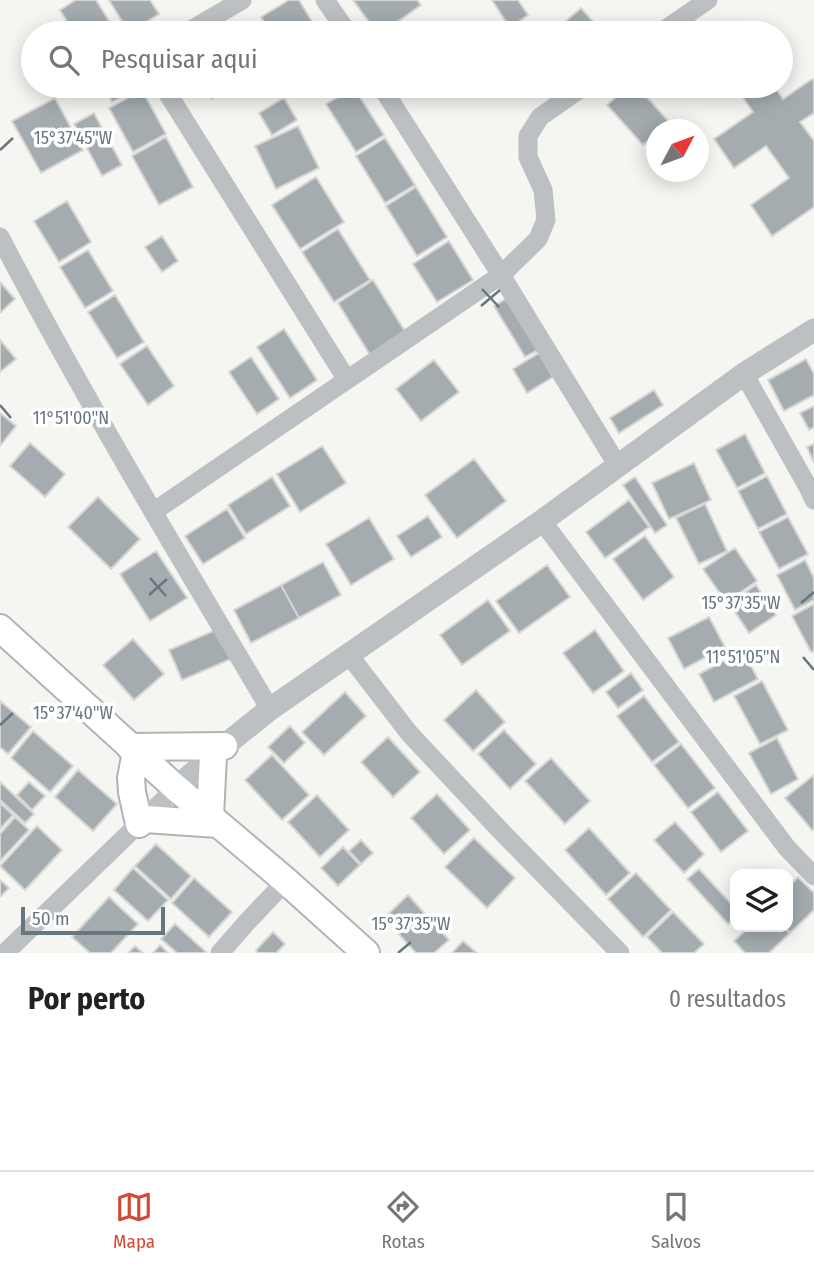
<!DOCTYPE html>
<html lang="pt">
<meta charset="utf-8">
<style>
body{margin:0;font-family:"Fira Sans Condensed",sans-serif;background:#f6f6f6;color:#222}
.controls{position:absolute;right:21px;bottom:21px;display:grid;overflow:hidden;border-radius:14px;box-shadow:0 4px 18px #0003}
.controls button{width:63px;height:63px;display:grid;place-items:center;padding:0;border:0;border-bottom:2px solid #e0e0e0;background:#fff;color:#222;font:35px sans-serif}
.compass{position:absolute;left:646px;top:119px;width:63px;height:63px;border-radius:50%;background:#fff;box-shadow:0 4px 18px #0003;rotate:49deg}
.scale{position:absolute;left:21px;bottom:18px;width:144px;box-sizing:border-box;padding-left:7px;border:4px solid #677780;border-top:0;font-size:19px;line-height:24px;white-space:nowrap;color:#677780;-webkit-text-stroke:5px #fff;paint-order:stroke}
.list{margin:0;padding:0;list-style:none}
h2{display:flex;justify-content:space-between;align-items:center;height:91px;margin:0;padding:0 28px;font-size:30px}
h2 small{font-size:23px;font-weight:400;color:#767676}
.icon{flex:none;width:38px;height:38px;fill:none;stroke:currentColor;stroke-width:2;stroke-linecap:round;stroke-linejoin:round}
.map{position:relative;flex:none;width:814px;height:953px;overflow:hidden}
.search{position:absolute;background:#fff;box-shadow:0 4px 18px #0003;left:21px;right:21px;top:21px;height:77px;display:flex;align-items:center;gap:18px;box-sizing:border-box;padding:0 24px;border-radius:38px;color:#767676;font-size:26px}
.sheet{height:217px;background:#fff}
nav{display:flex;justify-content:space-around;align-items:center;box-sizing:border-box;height:98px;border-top:2px solid #e0e0e0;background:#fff;font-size:19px;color:#767676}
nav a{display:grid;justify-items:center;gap:4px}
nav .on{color:#d24a35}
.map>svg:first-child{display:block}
</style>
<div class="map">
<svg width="814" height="953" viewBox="0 0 814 953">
<rect width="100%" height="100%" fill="#f5f5f2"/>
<path fill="#a4acb0" stroke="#d6d6d4" stroke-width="2" d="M76,0H96L114,29L107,33H74L60,10Z
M109,0H150L159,14L129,33Z
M289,0H299L319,33H270L261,17Z
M353,0H417L421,5L382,33H377Z
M492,0H518L528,15L510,28Z
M581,8L603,33H552Z
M812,79L814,81V113L800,122L814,141V207L772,236L751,205L789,178L766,146L734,168L714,139L753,112L735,86H774L783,99Z
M104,86H143L112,102Z
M203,86H234L211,99Z
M628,86H637L669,122L660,130H656V133L643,145L607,105Z
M354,88L384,135L356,152L326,104Z
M142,90L166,134L133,152L109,108Z
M55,98L83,150L41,173L12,121Z
M284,98L297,120L272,135L259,113Z
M94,113L122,165L102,176L74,124Z
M298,126L319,168L276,189L255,146Z
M166,137L193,187L159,205L132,156Z
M385,138L415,185L385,203L356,156Z
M316,177L344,222L300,249L272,205Z
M416,187L447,237L417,256L386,206Z
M67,201L91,242L59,262L34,221Z
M338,229L370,280L334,302L302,252Z
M162,236L178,261L162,272L145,247Z
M449,241L473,280L437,302L413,264Z
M88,250L113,291L85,308L60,267Z
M373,280L406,333L370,355L338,303Z
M0,282L15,299L0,313Z
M115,295L144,342L117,358L88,312Z
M509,297L540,349L525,357L494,306Z
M284,329L317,380L290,398L257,347Z
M0,340L16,359L0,372Z
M147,346L174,386L148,405L120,364Z
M539,353L553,377L527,393L513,369Z
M251,357L279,399L257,414L229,372Z
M806,359L814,374V395L784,411L768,380Z
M434,360L459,392L421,421L396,389Z
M654,390L663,405L619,433L610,418Z
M814,406V427L809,430L800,413Z
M0,413L16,426L0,446Z
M745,434L765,473L737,488L716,450Z
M30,443L65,474L45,497L10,466Z
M814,444V463L807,447Z
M322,446L346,483L300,512L277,474Z
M474,459L506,501L457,538L425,495Z
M694,463L711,500L669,519L652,483Z
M767,476L787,514L758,529L738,491Z
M272,477L290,506L246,534L228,505Z
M635,477L667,525L655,533L623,485Z
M98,497L140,539L111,569L68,527Z
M629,500L649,527L605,558L586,532Z
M705,504L727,551L699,564L676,518Z
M227,509L245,538L203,564L185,536Z
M428,516L442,537L411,557L397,536Z
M788,517L808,554L779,569L759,532Z
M369,518L394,559L351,585L326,544Z
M645,536L674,577L643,600L613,559Z
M735,548L757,581L726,602L703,569Z
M156,551L187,598L150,621L120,574Z
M805,560L814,578V600L795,610L777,575Z
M323,562L341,595L299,618L281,585Z
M547,565L570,597L519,633L496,601Z
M281,585L299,618L251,643L234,610Z
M756,585L776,615L749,633L729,603Z
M488,600L510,631L462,665L440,635Z
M814,604V651L811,652L792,616Z
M709,617L725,647L684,669L668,638Z
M218,629L231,659L182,680L169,650Z
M595,630L624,671L593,693L563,653Z
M133,639L164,674L134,700L103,665Z
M743,651L758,679L714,702L699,674Z
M631,673L643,690L618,708L606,692Z
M762,681L788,730L760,744L734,696Z
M476,690L505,722L473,751L444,720Z
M345,692L366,716L324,755L302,732Z
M644,696L679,742L652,762L617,716Z
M0,701L31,727L8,754L0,747Z
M290,726L305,743L284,763L268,747Z
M504,730L536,764L510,789L478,754Z
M33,731L73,766L50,792L11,758Z
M388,737L420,772L393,797L361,762Z
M777,738L798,779L771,794L749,753Z
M681,744L715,788L688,808L654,765Z
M272,755L309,795L282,820L245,780Z
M551,758L590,801L565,824L525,781Z
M78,770L117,804L93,831L55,797Z
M814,775V829L812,830L785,798Z
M0,782L34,814L25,823L0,800Z
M29,782L45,796L32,810L17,795Z
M718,792L748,831L721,852L691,812Z
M437,794L470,830L444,854L411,818Z
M317,795L349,830L320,857L288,822Z
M0,803L13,815L0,829Z
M15,817L29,830L0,861V834Z
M675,822L704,854L684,873L654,840Z
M37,826L62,850L25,890L0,866Z
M589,828L630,873L606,895L565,850Z
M474,838L515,878L487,908L445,867Z
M361,840L373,853L361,864L349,851Z
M156,844L191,876L171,899L135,866Z
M343,847L360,865L338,886L321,868Z
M133,868L168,900L148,921L114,890Z
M699,869L735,908V918L728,924L687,879Z
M636,873L671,910L643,937L608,899Z
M798,877L814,893V910L790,933L784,927H788V887Z
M194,878L232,912L209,937L172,903Z
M0,880L9,888L1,896L0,895Z
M408,895L449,940L434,953H416L384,918Z
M109,897L138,924L111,953H90L72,937Z
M673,912L704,944L694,953H662L647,937Z
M175,924L206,952L205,953H177L161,939Z
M749,927H784L790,933L769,953H745L734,941Z
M273,932L285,944L276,953H258L256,950Z
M463,941L477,953H452Z
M160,945L168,953H153Z
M135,946L143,953H128Z"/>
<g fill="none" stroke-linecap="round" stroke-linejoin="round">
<defs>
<path id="secondary" d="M0,628L176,788L286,881L366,953
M130,747L224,746
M136,752L131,778L132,792L139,824
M210,817L213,755
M145,819L218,824"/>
</defs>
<use href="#secondary" stroke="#afb4b8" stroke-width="30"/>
<path stroke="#bcc0c3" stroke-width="19" d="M325,0L348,33
M186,33L242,0
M660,33L708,0
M163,86L347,380
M381,86L501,275L618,466
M0,237C84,398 177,553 270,709
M744,374L808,487L814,500
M153,512L501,275L538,239L546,220L543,190L528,157V136L540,117L584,86
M542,521L787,848L814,876
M349,655L409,733L498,828L620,953
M5,953L176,788
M220,953L247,922L286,881"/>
<path stroke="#bcc0c3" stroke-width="23" d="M176,788L224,746L270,709L542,521L744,374L814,330"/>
<use href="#secondary" stroke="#fff" stroke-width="26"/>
</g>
<path fill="none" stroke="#677780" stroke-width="2.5" d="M0,150L13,138M482,289L499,307M481,306L500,290M0,405L11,418M150,578L166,596M149,595L167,579M801,603L814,592M803,657L814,670M0,725L13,713M398,953L411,942"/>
<g font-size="18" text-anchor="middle" fill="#677780" stroke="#fff" stroke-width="7" stroke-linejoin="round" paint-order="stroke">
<text x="73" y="144">15°37'45"W</text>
<text x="71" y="424">11°51'00"N</text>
<text x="741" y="609">15°37'35"W</text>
<text x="743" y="663">11°51'05"N</text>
<text x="73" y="719">15°37'40"W</text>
<text x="411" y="930">15°37'35"W</text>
</g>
</svg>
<div class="controls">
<button><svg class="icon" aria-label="layers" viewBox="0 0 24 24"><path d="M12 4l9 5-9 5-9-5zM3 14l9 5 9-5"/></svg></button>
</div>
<svg class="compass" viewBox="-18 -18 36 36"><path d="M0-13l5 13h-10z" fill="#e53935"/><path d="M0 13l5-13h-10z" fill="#767676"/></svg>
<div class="scale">50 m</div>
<div class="search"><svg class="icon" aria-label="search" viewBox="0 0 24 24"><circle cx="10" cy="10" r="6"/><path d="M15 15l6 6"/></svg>Pesquisar aqui</div>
</div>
<section class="sheet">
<h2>Por perto<small>0 resultados</small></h2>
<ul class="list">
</ul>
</section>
<nav>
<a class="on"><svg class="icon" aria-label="map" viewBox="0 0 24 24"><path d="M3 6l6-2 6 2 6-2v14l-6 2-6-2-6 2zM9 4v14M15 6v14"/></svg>Mapa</a>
<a><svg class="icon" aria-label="directions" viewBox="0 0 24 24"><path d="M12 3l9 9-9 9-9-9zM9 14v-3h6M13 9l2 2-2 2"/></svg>Rotas</a>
<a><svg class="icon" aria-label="saved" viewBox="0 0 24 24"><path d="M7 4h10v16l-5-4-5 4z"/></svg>Salvos</a>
</nav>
